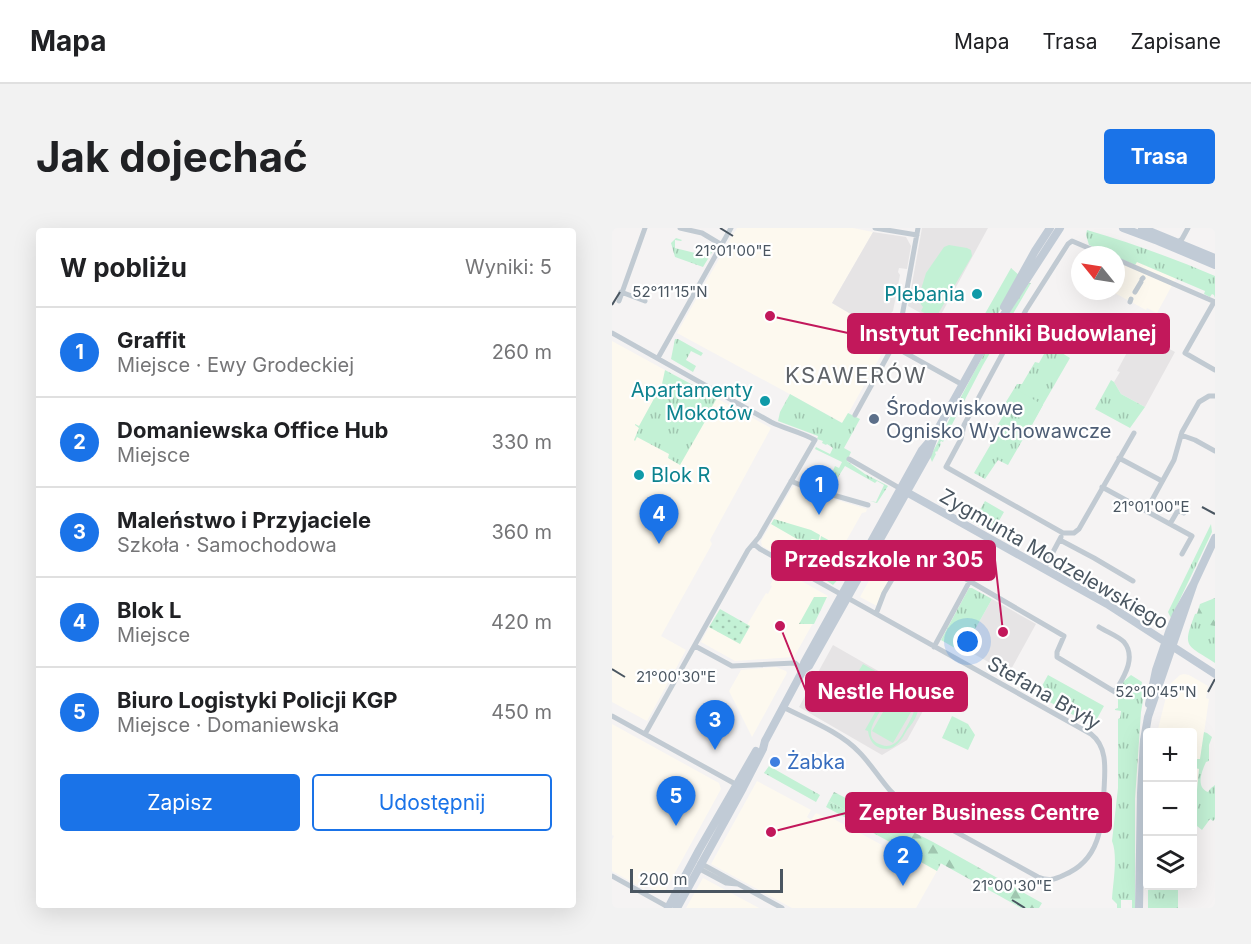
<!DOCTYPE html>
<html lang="pl">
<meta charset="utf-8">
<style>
body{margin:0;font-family:Inter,sans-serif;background:#f2f2f2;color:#202124}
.controls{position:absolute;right:18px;bottom:18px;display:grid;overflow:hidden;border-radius:6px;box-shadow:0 6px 24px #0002}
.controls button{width:54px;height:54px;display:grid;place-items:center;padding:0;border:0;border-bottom:2px solid #e0e0e0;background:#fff;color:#202124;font:30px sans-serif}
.compass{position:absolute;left:459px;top:18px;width:54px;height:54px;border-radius:50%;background:#fff;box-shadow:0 6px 24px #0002;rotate:300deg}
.scale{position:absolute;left:18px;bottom:15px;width:153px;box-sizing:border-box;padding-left:6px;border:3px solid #4a5661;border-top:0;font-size:16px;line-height:21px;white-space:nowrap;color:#4a5661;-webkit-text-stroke:4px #fff;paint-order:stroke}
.you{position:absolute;left:356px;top:414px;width:21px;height:21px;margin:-15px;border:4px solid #fff;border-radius:50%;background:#1a73e8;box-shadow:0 0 0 9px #1a73e833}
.badge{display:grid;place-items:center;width:39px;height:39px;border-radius:50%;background:#1a73e8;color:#fff;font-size:20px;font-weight:700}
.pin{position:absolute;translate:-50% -50px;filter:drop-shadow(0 2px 3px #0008)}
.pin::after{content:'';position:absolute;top:32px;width:21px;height:18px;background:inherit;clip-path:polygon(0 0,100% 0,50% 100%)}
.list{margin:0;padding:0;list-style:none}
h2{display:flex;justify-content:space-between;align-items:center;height:78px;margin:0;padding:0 24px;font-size:26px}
h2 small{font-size:20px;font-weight:400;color:#757577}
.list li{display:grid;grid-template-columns:39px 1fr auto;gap:18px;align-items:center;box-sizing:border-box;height:90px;padding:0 24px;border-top:2px solid #e0e0e0}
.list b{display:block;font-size:22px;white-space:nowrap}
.list p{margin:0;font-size:20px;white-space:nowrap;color:#757577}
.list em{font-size:20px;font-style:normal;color:#757577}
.actions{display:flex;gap:12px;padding:18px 24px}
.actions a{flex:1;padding:14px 0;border:2px solid #1a73e8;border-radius:6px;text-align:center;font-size:21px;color:#1a73e8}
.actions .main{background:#1a73e8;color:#fff}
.icon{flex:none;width:33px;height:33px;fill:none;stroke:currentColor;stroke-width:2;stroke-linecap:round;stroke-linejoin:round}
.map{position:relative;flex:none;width:603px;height:680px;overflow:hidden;border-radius:6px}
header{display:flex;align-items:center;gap:36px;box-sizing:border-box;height:84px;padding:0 30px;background:#fff;border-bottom:2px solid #e0e0e0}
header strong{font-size:28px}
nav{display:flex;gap:33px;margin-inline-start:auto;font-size:21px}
.intro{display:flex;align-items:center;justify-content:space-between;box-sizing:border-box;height:144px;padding:0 36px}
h1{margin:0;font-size:42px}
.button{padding:15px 27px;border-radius:6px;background:#1a73e8;color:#fff;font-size:21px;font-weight:700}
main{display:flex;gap:36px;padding:0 36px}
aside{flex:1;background:#fff;border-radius:6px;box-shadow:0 6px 24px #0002}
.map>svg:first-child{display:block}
</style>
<header>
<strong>Mapa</strong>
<nav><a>Mapa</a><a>Trasa</a><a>Zapisane</a></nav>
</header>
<div class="intro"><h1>Jak dojechać</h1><a class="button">Trasa</a></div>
<main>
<aside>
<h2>W pobliżu<small>Wyniki: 5</small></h2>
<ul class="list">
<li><span class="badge">1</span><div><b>Graffit</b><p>Miejsce · Ewy Grodeckiej</p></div><em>260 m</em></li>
<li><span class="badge">2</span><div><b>Domaniewska Office Hub</b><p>Miejsce</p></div><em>330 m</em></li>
<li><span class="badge">3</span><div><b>Maleństwo i Przyjaciele</b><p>Szkoła · Samochodowa</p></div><em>360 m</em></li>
<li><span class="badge">4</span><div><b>Blok L</b><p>Miejsce</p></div><em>420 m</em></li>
<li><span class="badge">5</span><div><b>Biuro Logistyki Policji KGP</b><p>Miejsce · Domaniewska</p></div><em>450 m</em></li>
</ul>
<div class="actions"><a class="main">Zapisz</a><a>Udostępnij</a></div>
</aside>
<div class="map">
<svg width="603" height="680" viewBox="0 0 603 680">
<defs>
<pattern id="grass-tufts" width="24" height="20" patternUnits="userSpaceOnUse" patternTransform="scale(1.5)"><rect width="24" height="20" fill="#c3f1d5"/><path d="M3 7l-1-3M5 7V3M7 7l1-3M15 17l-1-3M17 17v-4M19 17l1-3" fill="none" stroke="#a0c6b0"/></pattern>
<pattern id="forest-firs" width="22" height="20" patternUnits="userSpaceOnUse" patternTransform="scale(1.5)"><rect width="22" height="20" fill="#c3f1d5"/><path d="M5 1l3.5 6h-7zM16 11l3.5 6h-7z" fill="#a0c6b0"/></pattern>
<pattern id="garden-dots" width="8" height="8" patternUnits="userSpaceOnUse" patternTransform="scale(1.5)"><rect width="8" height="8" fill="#c3f1d5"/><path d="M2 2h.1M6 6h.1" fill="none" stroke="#a0c6b0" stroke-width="1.8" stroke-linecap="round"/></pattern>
</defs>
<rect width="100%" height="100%" fill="#f5f3f3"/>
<path fill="#fdf9ef" d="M125,0H241L261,4L220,75L279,109L231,195L65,105L111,24L114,23L118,18L116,15Z
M512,32L525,34L564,50L545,85L535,80L534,82L499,63H504V47Z
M0,113L159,200L98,312L100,316L49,408L74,422L35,493L0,474Z
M182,258L191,262L255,281L254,284L250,285L212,352L150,318L149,313L178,263Z
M276,323L277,325L285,326L290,323L292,324L269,366L265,378L248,369L270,329H272Z
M170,342L216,368L182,429L123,433L89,414L97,399L128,415L138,399L135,397L154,365L156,366L160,358L158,357L162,350L165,351Z
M164,439L174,443L175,445L140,509L117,463L129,442Z
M572,446L577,447L596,458L594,470L597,471L588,532L581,601L580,505H545L557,457L568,447Z
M0,496L107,555L109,561L53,663L47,665L34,657L32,661L0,643V612L2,608L0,607Z
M145,553L199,582L195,589L199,592L204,585L217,591L218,589L270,617L269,619L286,630L290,624L325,643L304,680H180L99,636Z
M91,650L147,680H74Z"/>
<path fill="#e6e4e5" d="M310,0H376L325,94L296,78Z
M261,4L294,9L299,18L295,41L287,40L286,44L288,47L281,83L264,101L220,75Z
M526,104L563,124L533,179L509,166L502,154L508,144L505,143Z
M380,371L424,396L397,445L358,424L357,412Z
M221,417L317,472L295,512L270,527L187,479Z"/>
<path fill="url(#grass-tufts)" d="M475,2C519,15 561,30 603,48V70L602,67L600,66L598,69L592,66L593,63L525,34L523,37L504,29V27H499L477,17L474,7Z
M64,10L70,12L69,13L63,12V20L95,28L96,24H98L99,20L93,19V17L102,19V21L91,39L63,29L59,15Z
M399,40L407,47L374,108L370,109L362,105Z
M417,55H419L371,137L334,208L331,214L329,213L328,215L329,216L325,224L324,223L323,225L324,226L320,234L318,229C329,209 339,187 350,167C370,128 392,91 417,55Z
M63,111H66L91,125L89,128L79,123L74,132L84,138L81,144L59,131Z
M437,117L458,130L396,237L386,232L373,251L362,245L383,209L380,206L393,185L389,182L405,156H410L423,134L427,135Z
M53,142L105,170L98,182L99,183L68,237L56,230L57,226L25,209L23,213L22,212L27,200L23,197V196L27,198L50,156Z
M499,152L502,154L509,166L533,179L518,200L483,181Z
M178,166L230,195L236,185L248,191L232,220L239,224L235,233L253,246L276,258L265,275L258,273L264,274L272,257L265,253L263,255L233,238L218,262L193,255L195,253L201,255L205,247L213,251L210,256L216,259L218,256L214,253L215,251L206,245L208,241L219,247L223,238L227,240L230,234L203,221L204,219L218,226L221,220L215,216L214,217L210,215L211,213L205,211L206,208L166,193L168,184Z
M373,273L392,284L380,305L361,294Z
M162,291L199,302L208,307L206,315L205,312L200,311L197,313L185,311L159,296Z
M599,296L600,304L559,390L556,384Z
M209,308L222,315L214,344L210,351L219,319L214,317L206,346L204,348L198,345L200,342L198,341L205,327Z
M230,320L240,326L229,348L221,357L212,351Z
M357,360H360L380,371L357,412L358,422L351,418L348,423L329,412Z
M202,369H215L202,396H187Z
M603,381V435C574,416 570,420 583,386Z
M436,447L492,478L481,498L425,467Z
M519,447L530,454L529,460L533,461L529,484L523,571V680H520V672H509V680H505V676L500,671C501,654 506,628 500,613L506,560V491L508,490L509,483L503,482V481L506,480V471L507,470L508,467L506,464L512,453Z
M340,488L356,496L363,507L356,522L330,510Z
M592,504L595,505L600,509L597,517V533L594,534C589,545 584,559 596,564L599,560L603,557V591L601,593L598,591L590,602L585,598H581L582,587L581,586L580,583H583L587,541L583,540L584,531H588Z
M157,538L208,567L204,574L152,545Z
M217,573L329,635L325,643L284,620L285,618L214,579Z
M536,658H571H568L566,660V680H536Z"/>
<path fill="url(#forest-firs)" d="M603,370V398L587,395L584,389L588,376Z
M222,564L321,614L430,675L427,680H409L217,573Z"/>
<path fill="url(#garden-dots)" d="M108,381L138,398L128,416L97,399Z"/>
<path fill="#c3f1d5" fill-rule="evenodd" d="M337,17L355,20L359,22L360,28L323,91L309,83L311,79L308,75L307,68L314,45L332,19Z
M407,163L431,177L420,197L396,183Z
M251,436L279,452L268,472L239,455Z
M281,453L285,454L281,462C295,459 311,469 305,486C303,492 299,497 295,502C289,513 281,526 266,519C260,516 257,510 256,503L253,502ZM288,464C312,467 302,486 294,500C291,505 288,512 283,515C279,518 274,519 270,517C250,511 262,493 269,482C272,477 274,470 279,466C283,464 284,464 288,464Z
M278,472L299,484L281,515L260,503Z"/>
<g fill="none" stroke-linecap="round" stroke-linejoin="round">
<path stroke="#c1cad2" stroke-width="5" d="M68,0L90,5L110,17
M263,0L305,7
M566,14L570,11L576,0
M493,27L460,13L456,16L414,82L352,197L349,211L334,239L451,305H462L467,301L522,205
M504,31L603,74
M530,51L531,50
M9,64L33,73
M523,64L529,54
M7,73L33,0
M518,74L519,71
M602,74L573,125L603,142
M0,105L159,194C173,201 189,204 203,212L147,309L136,322L33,506
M281,118L351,157
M46,130L119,0
M243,187L281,118L287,105L306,0
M569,207L583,212L603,223
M507,230L550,253
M237,231L289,261
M179,253L193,259L256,277
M490,259L580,308L570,326
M534,283L562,232L570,204L587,174L597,168H603
M558,296L565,284L568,283L572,285
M448,312L482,330L521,353
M142,316L148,321L479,506C496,519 493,542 492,562C490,596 489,632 452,647C442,652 436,653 426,649L293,576C274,563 263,540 247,524C227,503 196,492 171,479
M432,341L449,309
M264,386L272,365L299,319L452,408L445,424V429L503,464C511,450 525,430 512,414C506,408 495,404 487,399
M83,418L120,438L183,435L191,442
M322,419L380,312
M0,488L127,558
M88,635L170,680
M86,640L114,655L126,656
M0,648L56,679"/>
<path stroke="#c1cbd6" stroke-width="8" d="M511,0L546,13L603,37
M530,0L603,30
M392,79L423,23L438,0
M289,261L495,376L603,446
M191,442L197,438L316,226L321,212
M537,476L544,442L557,404L564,387L582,355L603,310
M56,680L87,622L144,523
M65,680L131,560L151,521L153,513L191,442L192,435L310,222L322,208L376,111L448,0
M527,680L529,565L532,512L536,489L582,355"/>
</g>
<path fill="none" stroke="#4a5661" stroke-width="2" d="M108,0L121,8M0,77L8,64M590,279L603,286M0,441L13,449M596,464L603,451M400,672L413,680"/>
<g fill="#0f9aa8" stroke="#fff" stroke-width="2">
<circle cx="365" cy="66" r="6"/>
<circle cx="153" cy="173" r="6"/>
<circle cx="27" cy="247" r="6"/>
</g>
<circle fill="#5c6f8a" stroke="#fff" stroke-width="2" cx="262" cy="191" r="6"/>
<circle fill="#3f7fe0" stroke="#fff" stroke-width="2" cx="163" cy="534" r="6"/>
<g text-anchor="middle" stroke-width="4.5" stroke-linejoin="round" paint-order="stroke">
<g font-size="20" fill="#0d838f" stroke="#fff" text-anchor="end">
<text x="353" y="73">Plebania</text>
<text x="141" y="169">Apartamenty<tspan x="141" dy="23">Mokotów</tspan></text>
<text x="39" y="254" text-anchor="start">Blok R</text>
</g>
<g font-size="20" fill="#4e5e75" stroke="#fff" text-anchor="start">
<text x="274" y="187">Środowiskowe<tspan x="274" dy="23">Ognisko Wychowawcze</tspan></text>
</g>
<g font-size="20" fill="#4a5661" stroke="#fff">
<text transform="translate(442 331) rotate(30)" y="7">Zygmunta Modzelewskiego</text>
<text transform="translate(432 465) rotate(30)" y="7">Stefana Bryły</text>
</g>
<g font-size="20" fill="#366cbe" stroke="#fff" text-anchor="start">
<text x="175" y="541">Żabka</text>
</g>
<g font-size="22" letter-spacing="1.5" fill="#5f6368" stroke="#fff">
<text x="244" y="155">KSAWERÓW</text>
</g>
</g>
<g font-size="15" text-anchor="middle" fill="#4a5661" stroke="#fff" stroke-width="4.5" stroke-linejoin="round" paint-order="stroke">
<text x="121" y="28">21°01'00"E</text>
<text x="58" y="69">52°11'15"N</text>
<text x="539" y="284">21°01'00"E</text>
<text x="64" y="454">21°00'30"E</text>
<text x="544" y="469">52°10'45"N</text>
<text x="400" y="663">21°00'30"E</text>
</g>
<path fill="none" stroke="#c2185b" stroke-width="2" d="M158 88L236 105M391 404L383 332M168 398L194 463M159 604L234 585"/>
<g fill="#c2185b" stroke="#fff" stroke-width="2">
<circle cx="158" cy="88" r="6"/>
<circle cx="391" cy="404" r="6"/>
<circle cx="168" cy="398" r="6"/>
<circle cx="159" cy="604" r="6"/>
</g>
<g fill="#c2185b" stroke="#c2185b" stroke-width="2">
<rect x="236" y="86" width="321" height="39" rx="6"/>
<rect x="160" y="313" width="223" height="39" rx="6"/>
<rect x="194" y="444" width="161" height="39" rx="6"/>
<rect x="234" y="565" width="265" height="39" rx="6"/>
</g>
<g font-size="21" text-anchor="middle" font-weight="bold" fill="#fff">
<text x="396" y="113">Instytut Techniki Budowlanej</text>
<text x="272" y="339">Przedszkole nr 305</text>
<text x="274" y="471">Nestle House</text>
<text x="367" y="592">Zepter Business Centre</text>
</g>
</svg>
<div class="controls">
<button>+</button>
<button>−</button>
<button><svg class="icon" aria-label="layers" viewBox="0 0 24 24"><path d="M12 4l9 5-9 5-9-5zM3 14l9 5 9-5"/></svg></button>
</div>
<svg class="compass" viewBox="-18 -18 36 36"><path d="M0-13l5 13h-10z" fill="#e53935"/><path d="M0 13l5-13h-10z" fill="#757577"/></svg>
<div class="scale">200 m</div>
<div class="you"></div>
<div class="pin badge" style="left:207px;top:287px">1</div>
<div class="pin badge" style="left:291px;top:658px">2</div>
<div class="pin badge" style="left:103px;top:522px">3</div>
<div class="pin badge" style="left:47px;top:316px">4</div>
<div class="pin badge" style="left:64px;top:598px">5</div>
</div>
</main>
